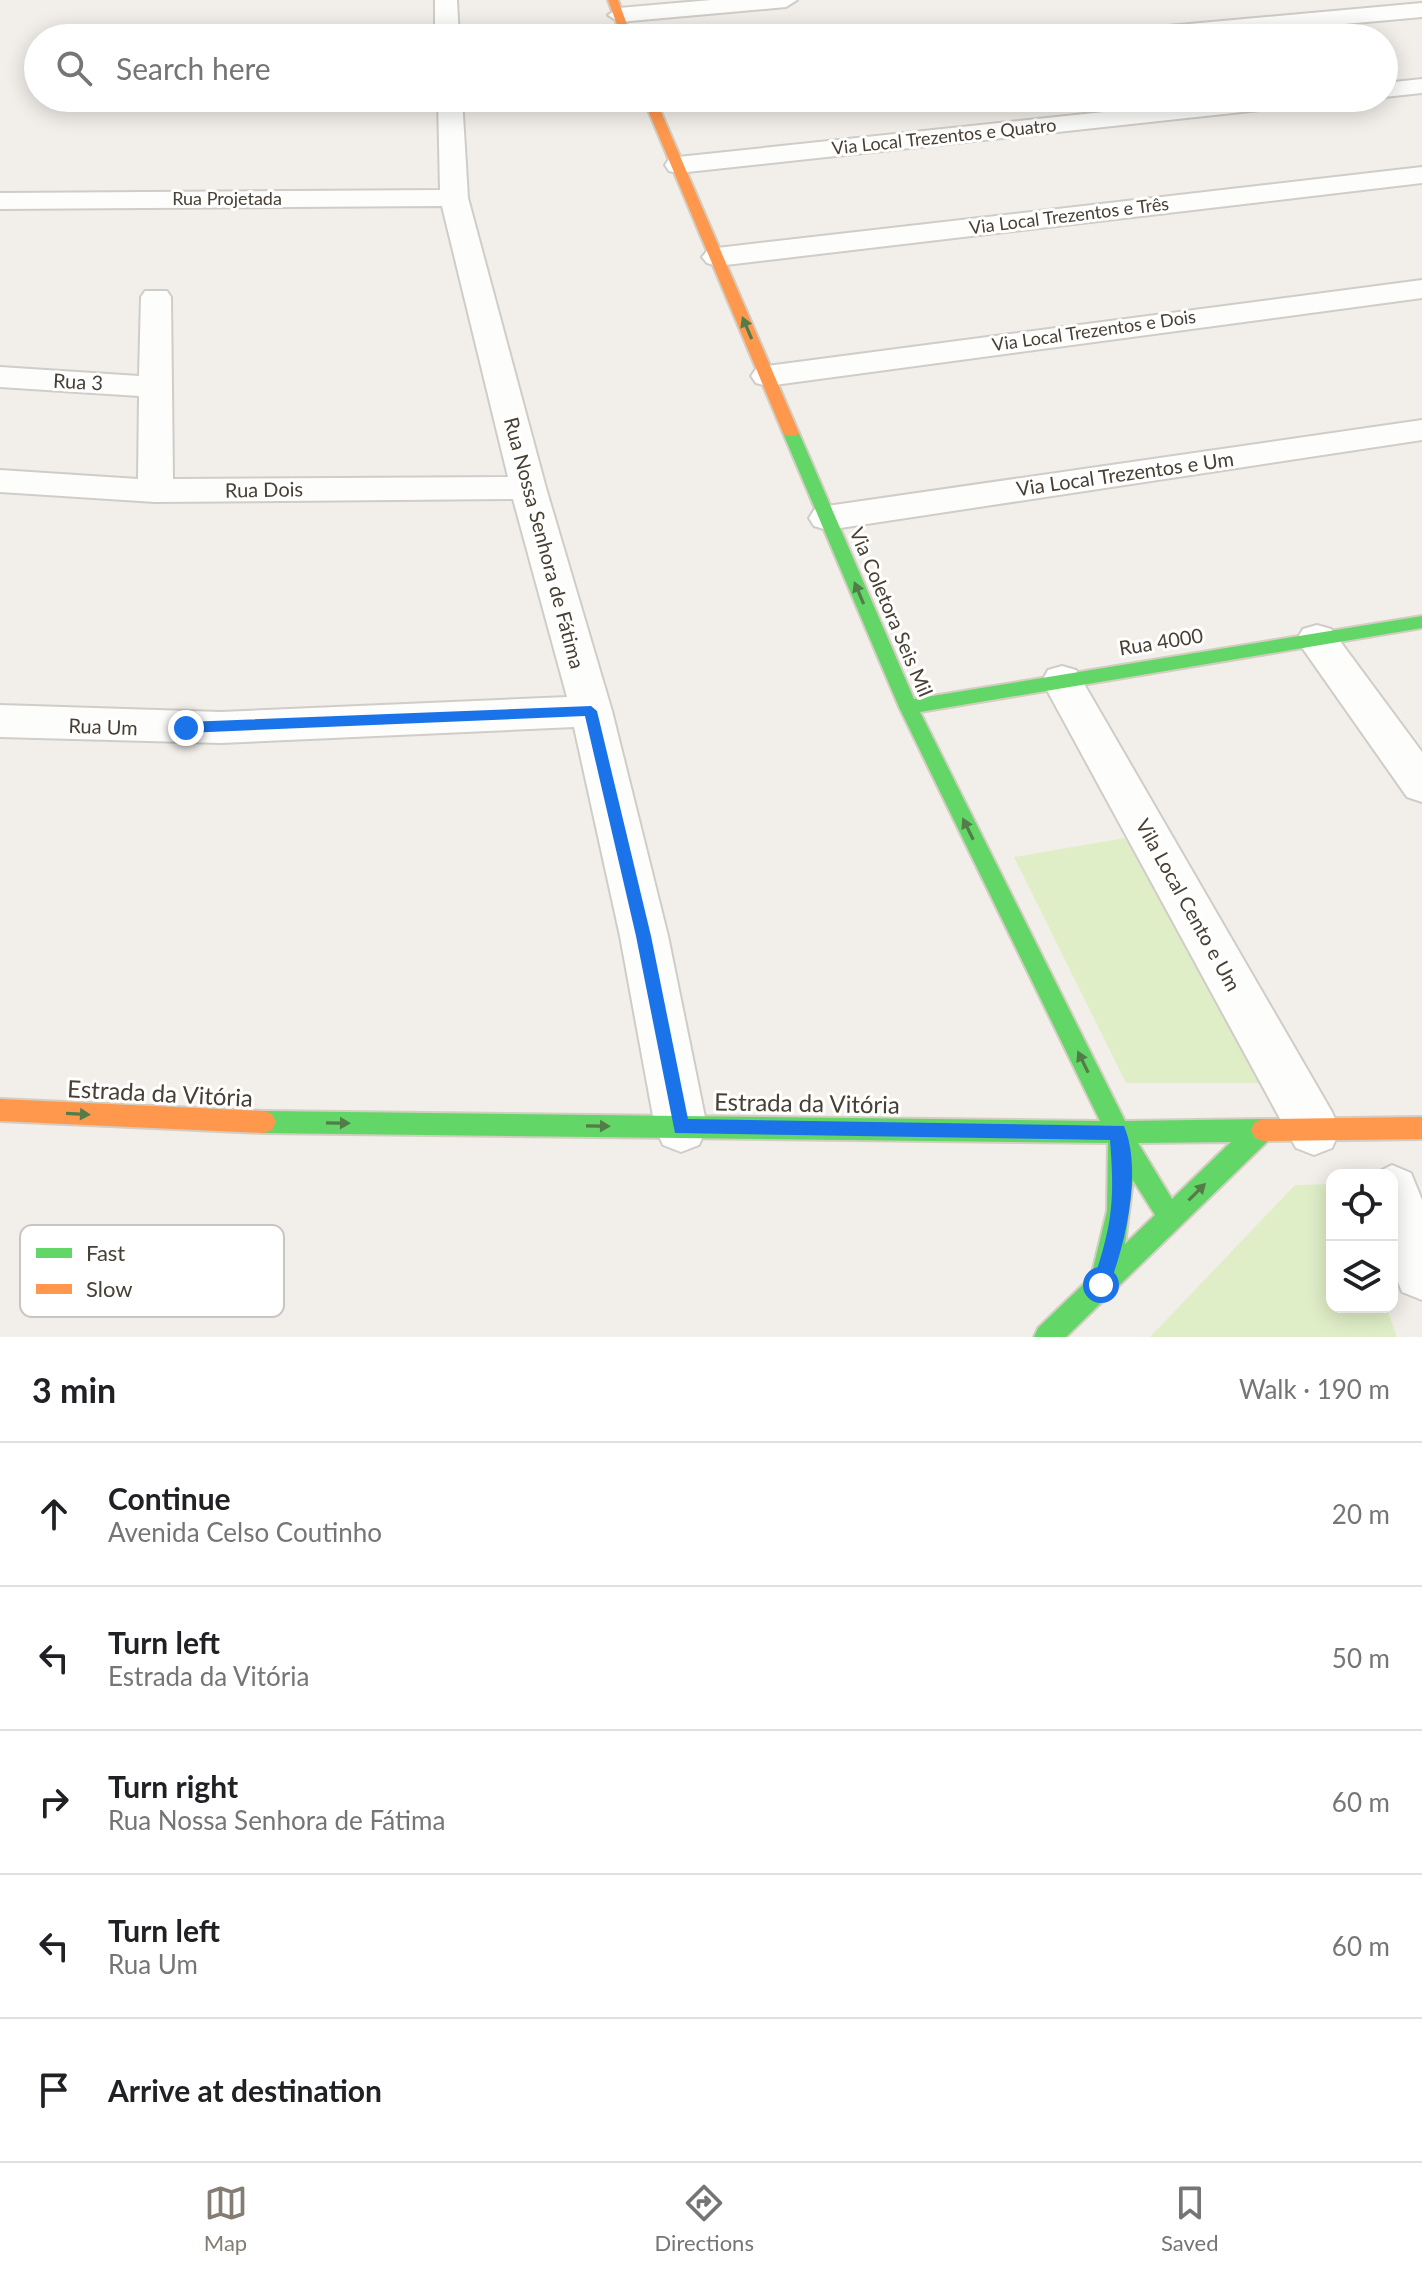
<!DOCTYPE html>
<meta charset="utf-8">
<style>
body{margin:0;font-family:Lato,sans-serif;background:#f2f2f2;color:#202124}
.controls{position:absolute;right:24px;bottom:24px;display:grid;overflow:hidden;border-radius:16px;box-shadow:0 4px 20px #0003}
.controls button{width:72px;height:72px;display:grid;place-items:center;padding:0;border:0;border-bottom:2px solid #e0e0e0;background:#fff;color:#202124;font:40px sans-serif}
.stop{position:absolute;width:24px;height:24px;margin:-18px;border:6px solid #1a73e8;border-radius:50%;background:#fff}
.stop.end{background:#1a73e8;border-color:#fff;box-shadow:0 2px 8px #0008}
.list{margin:0;padding:0;list-style:none}
h2{display:flex;justify-content:space-between;align-items:center;height:104px;margin:0;padding:0 32px;font-size:34px}
h2 small{font-size:26px;font-weight:400;color:#757577}
.list li{display:grid;grid-template-columns:52px 1fr auto;gap:24px;align-items:center;box-sizing:border-box;height:144px;padding:0 32px;border-top:2px solid #e0e0e0}
.list b{display:block;font-size:30px;white-space:nowrap}
.list p{margin:0;font-size:26px;white-space:nowrap;color:#757577}
.list em{font-size:26px;font-style:normal;color:#757577}
.icon{flex:none;width:44px;height:44px;fill:none;stroke:currentColor;stroke-width:2;stroke-linecap:round;stroke-linejoin:round}
.map{position:relative;flex:none;width:1422px;height:1337px;overflow:hidden}
.search{position:absolute;background:#fff;box-shadow:0 4px 20px #0003;left:24px;right:24px;top:24px;height:88px;display:flex;align-items:center;gap:20px;box-sizing:border-box;padding:0 28px;border-radius:44px;color:#757577;font-size:30px}
.sheet{height:824px;background:#fff}
nav{display:flex;justify-content:space-around;align-items:center;box-sizing:border-box;height:112px;border-top:2px solid #e0e0e0;background:#fff;font-size:22px;color:#757577}
nav a{display:grid;justify-items:center;gap:4px}
nav .on{color:#847d74}
.map>svg:first-child{display:block}
</style>
<div class="map">
<svg width="1422" height="1337" viewBox="0 0 1422 1337">
<rect width="100%" height="100%" fill="#f2efea"/>
<path fill="#dfeec7" d="M1125,838L1267,1083H1126L1014,857Z
M1332,1184V1307H1386L1397,1337H1150L1295,1185Z"/>
<g fill="none" stroke-linecap="round" stroke-linejoin="round">
<defs>
<path id="street" d="M435,0H457L459,38H435Z
M711,0H797L786,7L619,22L608,15L619,8Z
M1422,3V17L1189,38H1100L1112,31Z
M1422,79V93L1384,97V83Z
M438,98H462L468,198L546,488L612,711L668,936L707,1127L699,1145L681,1152L663,1145L655,1127L620,936L574,727L221,743L0,737V705L221,712L567,697L513,499L155,502L0,492V470L138,479L139,396L0,387V367L139,376L141,297L145,291H167L171,297L173,479L508,477L442,206L0,209V193L440,190Z
M1236,98H1318L1306,105L678,173L669,171L665,165L669,159L678,157Z
M1422,167V183L717,266L707,263L702,257L707,251L717,248Z
M1422,280V298L767,386L756,383L751,376L756,369L767,366Z
M1422,420V440L827,530L814,526L809,518L814,510L827,506Z
M1317,625L1331,629L1422,752V802L1407,797L1303,649L1297,639L1303,629Z
M1062,666L1076,670L1332,1112L1340,1130L1332,1148L1314,1155L1296,1148L1042,681L1048,670Z
M1392,1165L1411,1173L1422,1200V1300L1402,1292L1392,1266V1175H1372Z"/>
<path id="fast" d="M791,428L799,433L914,699L1422,616V628L920,712L1125,1121L1263,1119L1271,1122L1275,1130L1271,1138L1066,1337H1034L1038,1328L1091,1277L1107,1211L1108,1143L264,1133L256,1130L252,1122L256,1114L264,1111L1100,1121L899,707L783,433ZM1231,1142L1172,1199L1138,1143ZM1133,1180L1155,1215L1125,1244Z"/>
<path id="slow" d="M608,0H618L632,38H622Z
M643,98H655L799,433L796,436H786L783,433Z
M0,1099L264,1111L272,1114L276,1122L272,1130L264,1133L0,1121Z
M1422,1117V1139L1263,1141L1255,1138L1251,1130L1255,1122L1263,1119Z"/>
</defs>
<use href="#street" stroke="#d0ccc7" stroke-width="4"/>
<use href="#fast" stroke="#d3cec1" stroke-width="4"/>
<use href="#slow" stroke="#d3cec1" stroke-width="4"/>
<use href="#street" fill="#fdfdfc" fill-rule="evenodd"/>
<use href="#fast" fill="#63d668" fill-rule="evenodd"/>
<use href="#slow" fill="#ff974d" fill-rule="evenodd"/>
</g>
<defs><path id="oneway-solid" d="M-6-.8H1V-3.2L6.5 0L1 3.2V.8H-6Z" transform="scale(2)"/></defs>
<g fill="#537c49">
<use href="#oneway-solid" transform="translate(747 328) rotate(-113)"/>
<use href="#oneway-solid" transform="translate(859 593) rotate(-113)"/>
<use href="#oneway-solid" transform="translate(968 829) rotate(-116)"/>
<use href="#oneway-solid" transform="translate(1083 1062) rotate(-116)"/>
<use href="#oneway-solid" transform="translate(78 1114) rotate(3)"/>
<use href="#oneway-solid" transform="translate(338 1123) rotate(1)"/>
<use href="#oneway-solid" transform="translate(598 1126) rotate(1)"/>
<use href="#oneway-solid" transform="translate(1197 1192) rotate(-45)"/>
</g>
<path fill="#1a73e8" d="M591,706L597,711L651,936L688,1119L1124,1126C1143,1170 1125,1248 1107,1291L1101,1294L1092,1285C1112,1225 1115,1203 1110,1140L675,1133L636,936L585,716L186,733L179,728L186,722Z"/>
<g text-anchor="middle" stroke-width="6" stroke-linejoin="round" paint-order="stroke">
<g font-size="18" fill="#484034" stroke="#fff">
<text transform="translate(944 137) rotate(-6)" y="6">Via Local Trezentos e Quatro</text>
<text x="227" y="205">Rua Projetada</text>
<text transform="translate(1069 216) rotate(-7)" y="6">Via Local Trezentos e Três</text>
<text transform="translate(1094 331) rotate(-8)" y="6">Via Local Trezentos e Dois</text>
</g>
<g font-size="20" fill="#484034" stroke="#fff">
<text transform="translate(78 382) rotate(3)" y="7">Rua 3</text>
<text transform="translate(1125 474) rotate(-8)" y="7">Via Local Trezentos e Um</text>
<text transform="translate(264 490) rotate(-1)" y="7">Rua Dois</text>
<text transform="translate(544 543) rotate(75)" y="7">Rua Nossa Senhora de Fátima</text>
<text transform="translate(891 612) rotate(67)" y="7">Via Coletora Seis Mil</text>
<text transform="translate(1161 642) rotate(-9)" y="7">Rua 4000</text>
<text transform="translate(103 727) rotate(2)" y="7">Rua Um</text>
<text transform="translate(1188 905) rotate(61)" y="7">Vila Local Cento e Um</text>
</g>
<g font-size="24" fill="#484034" stroke="#fff">
<text transform="translate(160 1094) rotate(3)" y="8">Estrada da Vitória</text>
<text transform="translate(807 1104) rotate(1)" y="8">Estrada da Vitória</text>
</g>
</g>
<rect x="20" y="1225" width="264" height="92" rx="12" fill="#fff" stroke="#c8c6c2" stroke-width="2"/>
<rect x="36" y="1248" width="36" height="10" fill="#63d668"/>
<rect x="36" y="1284" width="36" height="10" fill="#ff974d"/>
<g font-size="22" fill="#484034">
<text x="86" y="1261">Fast</text>
<text x="86" y="1297">Slow</text>
</g>
</svg>
<div class="controls">
<button><svg class="icon" aria-label="locate" viewBox="0 0 24 24"><circle cx="12" cy="12" r="6"/><path d="M12 2v4M12 18v4M2 12h4M18 12h4"/></svg></button>
<button><svg class="icon" aria-label="layers" viewBox="0 0 24 24"><path d="M12 4l9 5-9 5-9-5zM3 14l9 5 9-5"/></svg></button>
</div>
<div class="stop" style="left:1101px;top:1285px"></div>
<div class="stop end" style="left:186px;top:728px"></div>
<div class="search"><svg class="icon" aria-label="search" viewBox="0 0 24 24"><circle cx="10" cy="10" r="6"/><path d="M15 15l6 6"/></svg>Search here</div>
</div>
<section class="sheet">
<h2>3 min<small>Walk · 190 m</small></h2>
<ul class="list">
<li><svg class="icon" aria-label="ahead" viewBox="0 0 24 24"><path d="M12 20V5M6 11l6-6 6 6"/></svg><div><b>Continue</b><p>Avenida Celso Coutinho</p></div><em>20 m</em></li>
<li><svg class="icon" aria-label="left" viewBox="0 0 24 24"><path d="M17 20v-9H6M10 6l-5 5 5 5"/></svg><div><b>Turn left</b><p>Estrada da Vitória</p></div><em>50 m</em></li>
<li><svg class="icon" aria-label="right" viewBox="0 0 24 24"><path d="M7 20v-9h11M14 6l5 5-5 5"/></svg><div><b>Turn right</b><p>Rua Nossa Senhora de Fátima</p></div><em>60 m</em></li>
<li><svg class="icon" aria-label="left" viewBox="0 0 24 24"><path d="M17 20v-9H6M10 6l-5 5 5 5"/></svg><div><b>Turn left</b><p>Rua Um</p></div><em>60 m</em></li>
<li><svg class="icon" aria-label="arrive" viewBox="0 0 24 24"><path d="M6 21V4h12l-3 4 3 4H6"/></svg><div><b>Arrive at destination</b></div></li>
</ul>
</section>
<nav>
<a class="on"><svg class="icon" aria-label="map" viewBox="0 0 24 24"><path d="M3 6l6-2 6 2 6-2v14l-6 2-6-2-6 2zM9 4v14M15 6v14"/></svg>Map</a>
<a><svg class="icon" aria-label="directions" viewBox="0 0 24 24"><path d="M12 3l9 9-9 9-9-9zM9 14v-3h6M13 9l2 2-2 2"/></svg>Directions</a>
<a><svg class="icon" aria-label="saved" viewBox="0 0 24 24"><path d="M7 4h10v16l-5-4-5 4z"/></svg>Saved</a>
</nav>
